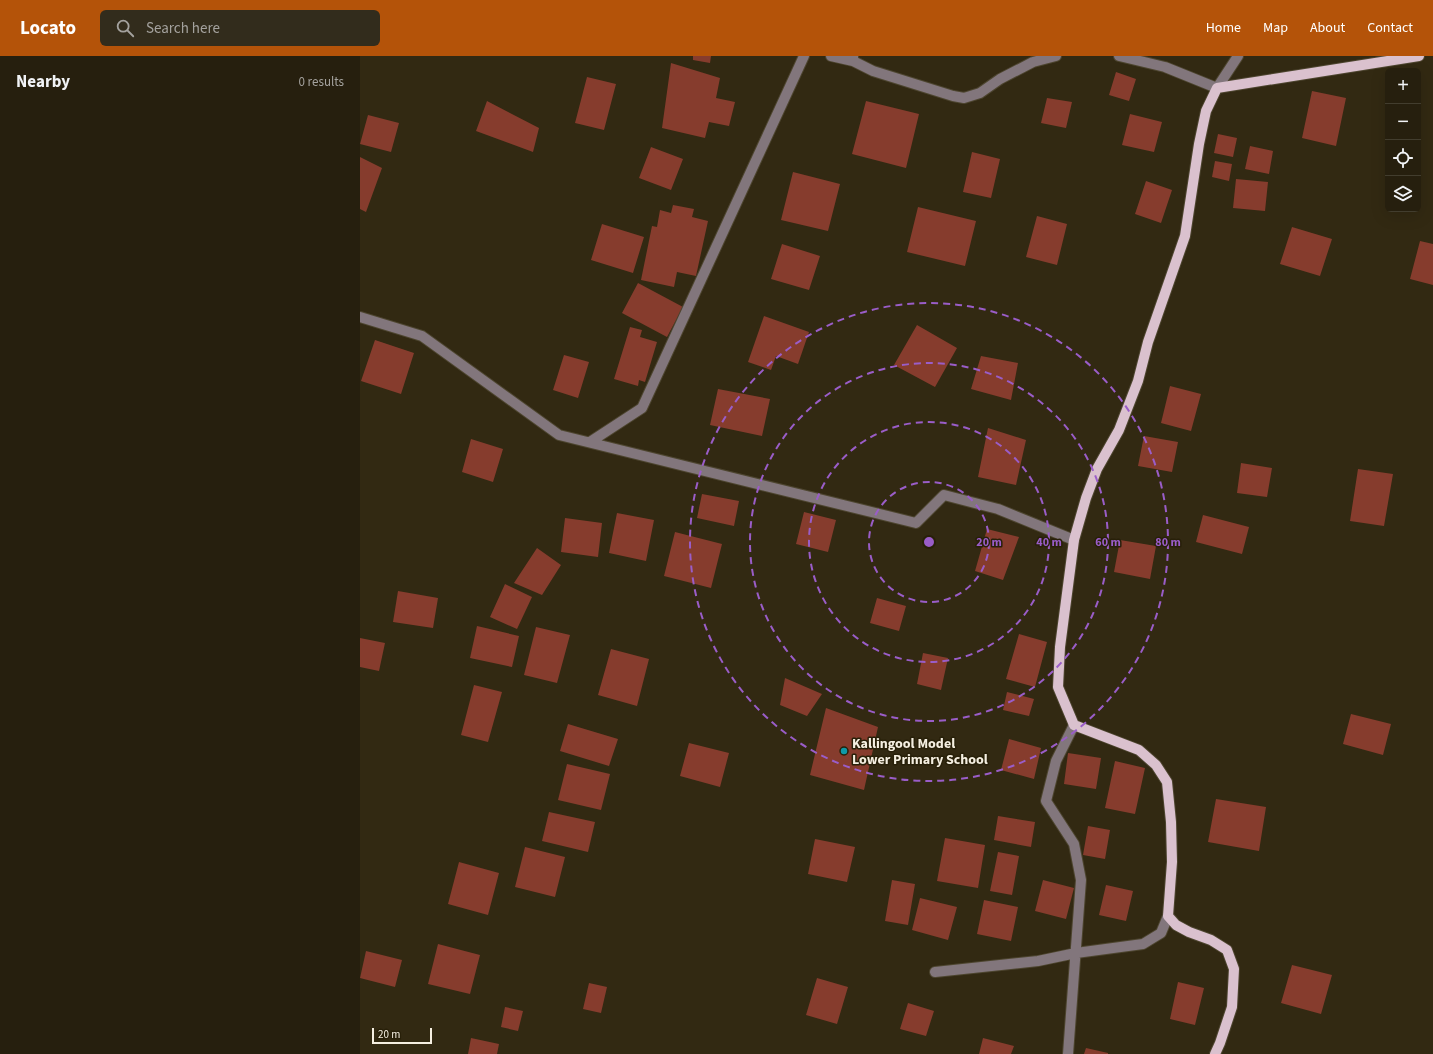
<!DOCTYPE html>
<meta charset="utf-8">
<style>
body{margin:0;font-family:"Source Sans 3",sans-serif;background:#322c1c;color:#f1f3f6}
.controls{position:absolute;right:12px;top:12px;display:grid;overflow:hidden;border-radius:6px;box-shadow:0 4px 16px #0002}
.controls button{width:36px;height:36px;display:grid;place-items:center;padding:0;border:0;border-bottom:1px solid #423d2e;background:#261f0e;color:#f1f3f6;font:20px sans-serif}
.scale{position:absolute;left:12px;bottom:10px;width:60px;box-sizing:border-box;padding-left:4px;border:2px solid #f5efe1;border-top:0;font-size:11px;line-height:14px;white-space:nowrap;color:#f5efe1;-webkit-text-stroke:3px #282009;paint-order:stroke}
.list{margin:0;padding:0;list-style:none}
h2{display:flex;justify-content:space-between;align-items:center;height:52px;margin:0;padding:0 16px;font-size:17px}
h2 small{font-size:13px;font-weight:400;color:#a4a29e}
.icon{flex:none;width:22px;height:22px;fill:none;stroke:currentColor;stroke-width:2;stroke-linecap:round;stroke-linejoin:round}
.map{position:relative;flex:none;width:1073px;height:998px;overflow:hidden}
header{display:flex;align-items:center;gap:24px;box-sizing:border-box;height:56px;padding:0 20px;background:#b45309;color:#fff}
header strong{font-size:19px}
nav{display:flex;gap:22px;margin-inline-start:auto;font-size:14px}
.search{width:280px;height:36px;background:#322c1c;display:flex;align-items:center;gap:10px;box-sizing:border-box;padding:0 14px;border-radius:6px;color:#a4a29e;font-size:15px}
main{display:flex}
aside{flex:1;background:#261f0e}
.map>svg:first-child{display:block}
</style>
<header>
<strong>Locato</strong>
<div class="search"><svg class="icon" aria-label="search" viewBox="0 0 24 24"><circle cx="10" cy="10" r="6"/><path d="M15 15l6 6"/></svg>Search here</div>
<nav><a>Home</a><a>Map</a><a>About</a><a>Contact</a></nav>
</header>
<main>
<aside>
<h2>Nearby<small>0 results</small></h2>
<ul class="list">
</ul>
</aside>
<div class="map">
<svg width="1073" height="998" viewBox="0 0 1073 998">
<rect width="100%" height="100%" fill="#322912"/>
<path fill="#863c2d" d="M333,0H351L350,7L333,4Z
M311,7L360,22L356,42L375,46L369,70L349,66L345,82L302,72Z
M756,16L776,23L769,45L749,39Z
M227,21L256,28L244,74L215,67Z
M952,35L986,42L976,90L942,82Z
M687,42L712,46L706,72L681,67Z
M127,45L179,72L173,96L116,75Z
M506,45L559,58L546,112L492,98Z
M770,58L802,66L794,96L762,89Z
M8,59L39,67L31,96L0,88Z
M858,78L877,82L873,101L854,97Z
M890,90L913,95L909,118L885,113Z
M291,91L323,103L311,134L279,122Z
M612,96L640,103L631,142L603,136Z
M0,101L22,112L6,156L0,153Z
M855,105L872,108L869,125L852,121Z
M433,116L480,128L468,175L421,164Z
M876,123L908,126L905,155L873,152Z
M786,125L812,134L801,167L775,158Z
M313,149L334,153L332,161L348,165L336,220L317,216L314,231L281,224L292,170L297,171L300,154L311,157Z
M558,151L616,165L605,210L547,196Z
M677,160L707,168L697,209L666,201Z
M242,168L284,181L273,217L231,204Z
M932,171L972,183L960,220L920,208Z
M1060,185L1073,188V229L1050,223Z
M422,188L460,200L449,234L411,223Z
M278,227L323,251L307,281L262,257Z
M404,260L449,276L438,308L416,300L411,314L388,306Z
M557,269L597,292L575,331L534,309Z
M270,271L282,274L280,281L297,286L285,326L279,324L278,330L254,323Z
M15,284L54,297L41,338L1,325Z
M204,299L229,306L218,342L193,334Z
M621,300L658,307L651,344L611,333Z
M810,330L841,338L831,375L801,367Z
M358,333L410,343L402,380L350,369Z
M628,372L666,384L656,429L618,421Z
M784,380L818,386L812,416L778,410Z
M111,383L143,393L133,426L102,416Z
M881,407L912,412L907,441L877,437Z
M998,413L1033,418L1024,470L990,465Z
M342,438L379,445L374,470L337,462Z
M444,456L476,464L468,496L436,488Z
M257,457L294,464L286,505L249,497Z
M843,459L889,471L882,498L836,486Z
M205,462L242,467L238,501L201,496Z
M627,473L659,481L643,524L615,515Z
M315,476L362,488L351,532L304,520Z
M760,484L796,490L790,523L754,516Z
M177,492L201,509L182,539L154,527Z
M145,528L172,541L157,573L130,561Z
M38,535L78,542L73,572L33,566Z
M517,542L546,550L539,575L510,567Z
M117,570L159,580L152,611L110,602Z
M176,571L210,579L197,627L164,619Z
M659,578L687,586L675,631L646,623Z
M0,582L25,587L19,615L0,611Z
M251,593L289,603L277,650L238,639Z
M563,597L588,602L581,634L557,628Z
M425,622L462,638L447,660L420,649Z
M114,629L142,636L128,686L101,679Z
M647,636L674,643L669,660L643,654Z
M466,652L518,671L504,734L450,719Z
M991,658L1031,668L1023,699L983,688Z
M208,668L258,683L249,710L200,695Z
M649,683L681,692L674,723L641,714Z
M329,687L369,697L360,731L320,720Z
M708,697L741,702L736,733L704,728Z
M755,705L785,712L775,758L745,752Z
M207,708L250,718L241,754L198,744Z
M856,743L906,751L899,795L848,786Z
M189,756L235,766L228,796L182,785Z
M638,760L675,766L671,791L634,784Z
M728,770L750,774L745,803L723,799Z
M585,782L625,789L618,832L577,825Z
M455,783L495,791L487,826L448,818Z
M165,791L205,801L195,841L155,831Z
M638,796L659,800L652,839L630,835Z
M99,806L139,817L128,859L88,848Z
M532,824L555,828L548,869L525,865Z
M683,824L714,832L706,863L675,855Z
M746,829L773,835L766,865L739,859Z
M560,842L597,851L588,884L552,874Z
M624,844L658,851L651,885L617,878Z
M78,888L120,899L110,938L68,928Z
M6,895L42,904L35,931L0,922Z
M932,909L972,919L961,958L921,947Z
M457,922L488,931L477,968L446,959Z
M818,926L844,932L835,969L810,963Z
M229,927L247,931L241,957L223,953Z
M548,947L574,955L566,980L540,973Z
M145,951L163,955L158,975L141,971Z
M111,982L139,988L137,998H108Z
M623,982L654,990L651,998H619Z
M726,992L748,997V998H724Z"/>
<g fill="none" stroke-linecap="round" stroke-linejoin="round">
<defs>
<path id="minor" d="M471,0L493,5
M493,0V5L513,15L593,40L604,42L620,37L640,23L673,6L696,0
M759,0L805,11L857,32L878,0
M0,261L62,280L199,379L556,467L584,439L638,453L714,484
M230,386L282,352L444,0
M575,916L678,905L716,897L783,888L801,877L808,860
M708,998L721,824L714,788L686,745L696,705L714,669"/>
<path id="major" d="M855,998L860,987L872,951L874,913L867,894L851,884L829,876L816,869L808,860L812,806L811,766L807,726L796,709L779,694L714,669L698,631L700,591L714,484L726,442L737,413L759,374L778,325L788,286L825,180L839,88L846,55L857,32L1059,0"/>
</defs>
<use href="#minor" stroke="#4d452f" stroke-width="12"/>
<use href="#major" stroke="#4d452f" stroke-width="12"/>
<use href="#minor" stroke="#82767c" stroke-width="10"/>
<use href="#major" stroke="#dac1ce" stroke-width="10"/>
</g>
<g fill="none" stroke="#9a5dc8" stroke-width="2" stroke-dasharray="7 5">
<circle cx="569" cy="486" r="60"/>
<circle cx="569" cy="486" r="120"/>
<circle cx="569" cy="486" r="179"/>
<circle cx="569" cy="486" r="239"/>
</g>
<circle fill="#0f9aa8" stroke="#282009" stroke-width="1.5" cx="484" cy="695" r="4"/>
<g text-anchor="middle" stroke-width="3" stroke-linejoin="round" paint-order="stroke">
<g font-size="14" font-weight="bold" fill="#f5efe1" stroke="#282009" text-anchor="start">
<text x="492" y="692">Kallingool Model<tspan x="492" dy="16">Lower Primary School</tspan></text>
</g>
</g>
<circle cx="569" cy="486" r="6" fill="#9a5dc8" stroke="#282009" stroke-width="2"/>
<g font-size="12" text-anchor="middle" font-weight="bold" fill="#9a5dc8" stroke="#282009" stroke-width="3" stroke-linejoin="round" paint-order="stroke">
<text x="629" y="490">20 m</text>
<text x="689" y="490">40 m</text>
<text x="748" y="490">60 m</text>
<text x="808" y="490">80 m</text>
</g>
</svg>
<div class="controls">
<button>+</button>
<button>−</button>
<button><svg class="icon" aria-label="locate" viewBox="0 0 24 24"><circle cx="12" cy="12" r="6"/><path d="M12 2v4M12 18v4M2 12h4M18 12h4"/></svg></button>
<button><svg class="icon" aria-label="layers" viewBox="0 0 24 24"><path d="M12 4l9 5-9 5-9-5zM3 14l9 5 9-5"/></svg></button>
</div>
<div class="scale">20 m</div>
</div>
</main>
